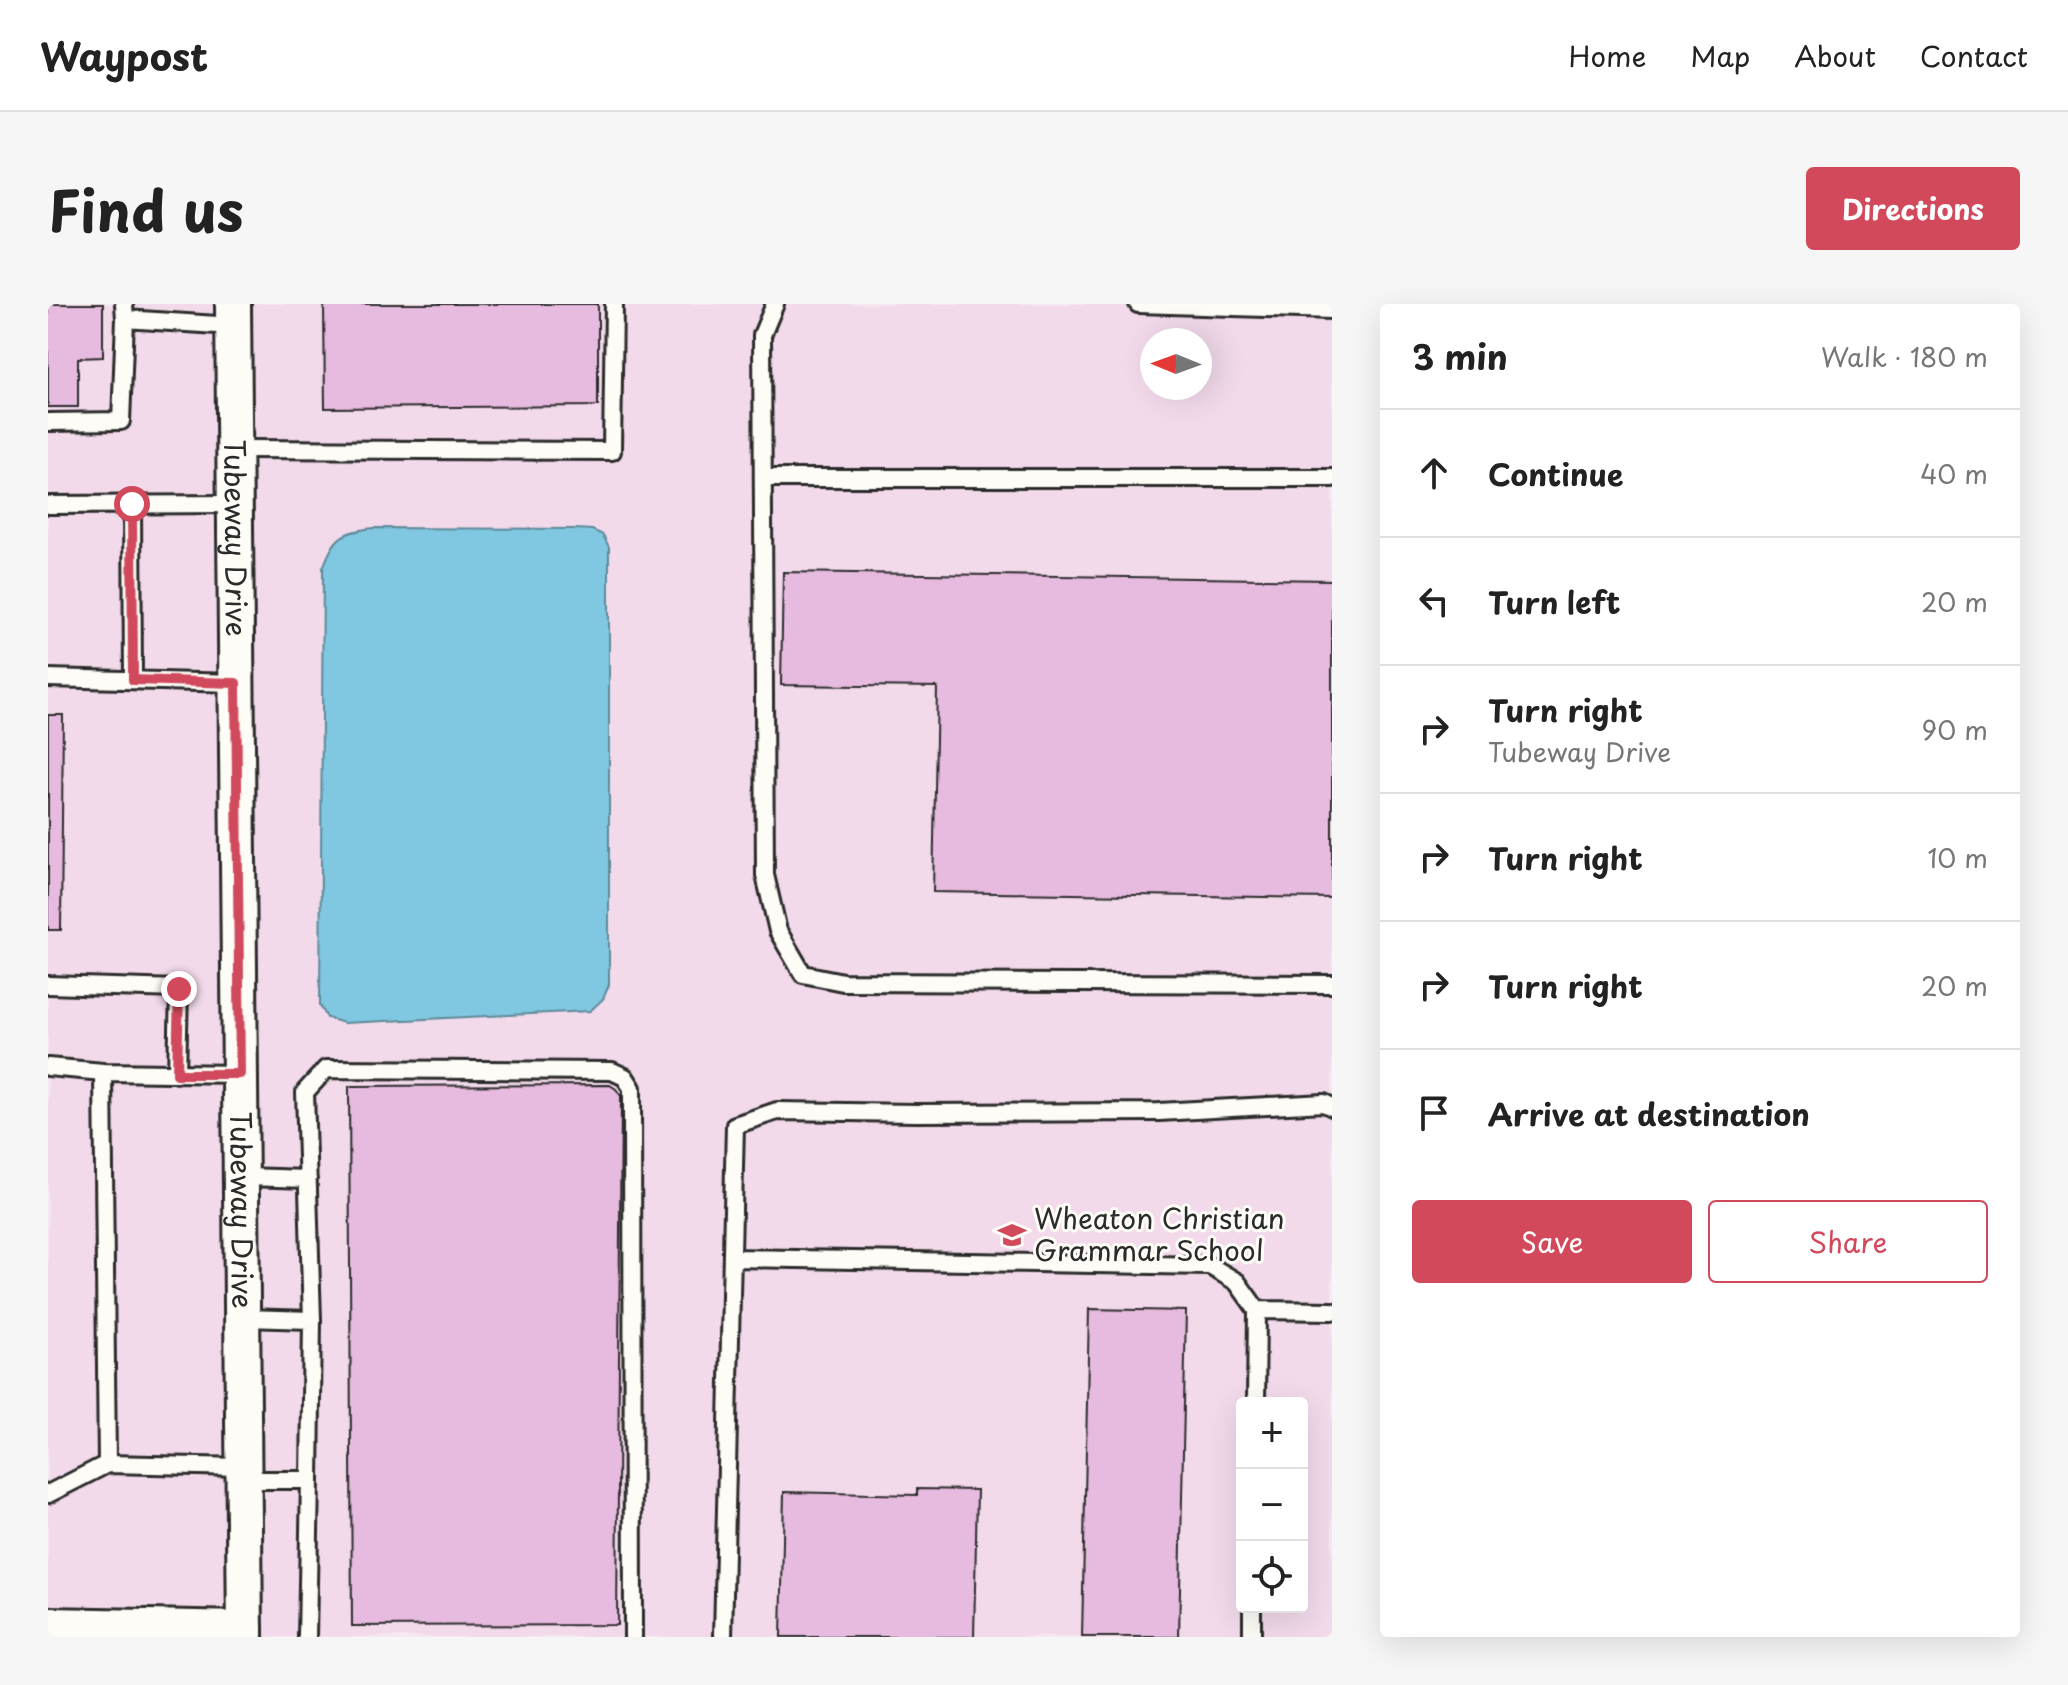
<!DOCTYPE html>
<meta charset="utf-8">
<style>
body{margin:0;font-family:"Playpen Sans",sans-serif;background:#f6f6f6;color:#222}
.controls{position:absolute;right:24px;bottom:24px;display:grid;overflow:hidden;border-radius:8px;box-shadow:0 8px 32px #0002}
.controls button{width:72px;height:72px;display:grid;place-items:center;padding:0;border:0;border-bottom:2px solid #e0e0e0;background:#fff;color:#222;font:40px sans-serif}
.compass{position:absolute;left:1092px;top:24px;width:72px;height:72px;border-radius:50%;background:#fff;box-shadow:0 8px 32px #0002;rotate:271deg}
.stop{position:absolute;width:24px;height:24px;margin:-18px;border:6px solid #d1495b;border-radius:50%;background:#fff}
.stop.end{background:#d1495b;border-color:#fff;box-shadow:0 2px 8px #0008}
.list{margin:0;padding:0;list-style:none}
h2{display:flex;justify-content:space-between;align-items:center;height:104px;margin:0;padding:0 32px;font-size:34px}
h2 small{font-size:26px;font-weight:400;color:#767676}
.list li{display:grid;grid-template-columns:52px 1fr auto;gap:24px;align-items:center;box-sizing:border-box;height:128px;padding:0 32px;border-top:2px solid #e0e0e0}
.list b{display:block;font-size:30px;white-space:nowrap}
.list p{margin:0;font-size:26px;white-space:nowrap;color:#767676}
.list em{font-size:26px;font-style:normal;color:#767676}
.actions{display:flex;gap:16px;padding:24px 32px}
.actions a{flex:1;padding:18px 0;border:2px solid #d1495b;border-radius:8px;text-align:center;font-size:28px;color:#d1495b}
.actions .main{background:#d1495b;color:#fff}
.icon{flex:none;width:44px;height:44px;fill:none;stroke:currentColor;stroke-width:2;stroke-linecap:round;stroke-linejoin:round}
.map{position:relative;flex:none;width:1284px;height:1333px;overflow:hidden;border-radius:8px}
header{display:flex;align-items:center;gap:48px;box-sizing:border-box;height:112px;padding:0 40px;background:#fff;border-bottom:2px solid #e0e0e0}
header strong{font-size:38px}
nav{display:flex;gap:44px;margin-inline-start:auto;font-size:28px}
.intro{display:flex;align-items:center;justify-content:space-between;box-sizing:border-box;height:192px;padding:0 48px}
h1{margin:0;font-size:56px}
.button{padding:20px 36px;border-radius:8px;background:#d1495b;color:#fff;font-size:28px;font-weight:700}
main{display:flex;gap:48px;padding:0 48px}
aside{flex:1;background:#fff;border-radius:8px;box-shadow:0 8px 32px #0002}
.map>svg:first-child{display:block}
</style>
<header>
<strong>Waypost</strong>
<nav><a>Home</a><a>Map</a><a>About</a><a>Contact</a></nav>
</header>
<div class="intro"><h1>Find us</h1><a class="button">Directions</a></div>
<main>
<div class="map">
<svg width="1284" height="1333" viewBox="0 0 1284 1333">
<rect width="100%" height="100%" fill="#f6e8f0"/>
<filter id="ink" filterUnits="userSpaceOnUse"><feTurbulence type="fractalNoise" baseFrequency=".0125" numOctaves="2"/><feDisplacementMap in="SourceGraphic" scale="16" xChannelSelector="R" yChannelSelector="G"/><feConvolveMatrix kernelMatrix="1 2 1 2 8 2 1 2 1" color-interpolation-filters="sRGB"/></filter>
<g filter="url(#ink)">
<path fill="#f2daeb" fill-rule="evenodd" d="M0,0H1284V1333H0ZM1104,36H1152V84H1104ZM1194,1099H1254V1303H1194Z"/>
<path fill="#80c7e1" stroke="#5e8998" stroke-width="2" d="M326,224L528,225L544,226L555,231L561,243V681L555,695L542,707L296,719L279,714L272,701L275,264C287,233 292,228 326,224Z"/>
<path fill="#e7bbdf" stroke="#2b2b2b" stroke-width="2" d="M0,0H55V53L30,54V103H0Z
M276,0H550V102L277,104Z
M735,268L1284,276V594L885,588L889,383L733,381Z
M0,411H15L13,626H0Z
M562,781L568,785L573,792L569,1321L304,1322L301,782Z
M1041,1005L1138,1007L1131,1333H1034Z
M869,1185L929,1186L926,1333H733L736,1188L869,1191Z"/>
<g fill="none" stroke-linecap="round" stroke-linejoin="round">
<defs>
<path id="service" d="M76,0L77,15L185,22
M727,0L714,31L717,571L730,627L755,670L795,678L1284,680
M1090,0L1284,6
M0,118L73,117L77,15
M186,145L564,147L566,0
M715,174H1284
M84,200L85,376
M0,201L186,200
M0,374L188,379
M0,681L131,685L129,770
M0,763L55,768
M192,770L55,768L59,1160L195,1163
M193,873L260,875
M684,954L1162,962L1189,978L1209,1006L1208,1099
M1209,1006L1284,1007
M194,1014L264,1016L262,1176H195
M264,1016L257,788L278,765L564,767L577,773L584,784L585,1333
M0,1190L59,1160
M259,1333L262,1176
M675,1333L687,821L729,807L869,809L1111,808L1276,799L1284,803
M1204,1333V1303"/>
<g id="minor">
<path id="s1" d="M185,0L197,1333"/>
<path d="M0,1321L197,1325"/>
</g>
</defs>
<use href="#service" stroke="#2b2b2b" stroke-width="22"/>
<use href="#minor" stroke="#2b2b2b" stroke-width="40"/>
<use href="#service" stroke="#fdfcf7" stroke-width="16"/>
<use href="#minor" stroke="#fdfcf7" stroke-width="34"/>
</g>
</g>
<g fill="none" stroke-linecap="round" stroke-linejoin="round" filter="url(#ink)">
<path stroke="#d1495b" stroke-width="10" d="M84,200L85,376L188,379L192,770H129L131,685"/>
</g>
<defs>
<symbol id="school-bare" viewBox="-9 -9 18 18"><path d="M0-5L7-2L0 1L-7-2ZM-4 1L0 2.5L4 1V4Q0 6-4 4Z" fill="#d1495b" stroke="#fdfcf7" stroke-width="2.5" paint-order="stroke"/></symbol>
</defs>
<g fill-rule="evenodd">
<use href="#school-bare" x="944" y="911" width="40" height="40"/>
</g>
<g text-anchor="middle" stroke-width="6" stroke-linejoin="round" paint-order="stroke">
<g font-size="28" fill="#2b2b2b" stroke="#fdfcf7">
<text dy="10" stroke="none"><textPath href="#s1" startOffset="234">Tubeway Drive</textPath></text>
<text dy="10" stroke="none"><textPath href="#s1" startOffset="906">Tubeway Drive</textPath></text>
</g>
<g font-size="28" fill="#2b2b2b" stroke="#fdfcf7" text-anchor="start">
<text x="986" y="925">Wheaton Christian<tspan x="986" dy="32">Grammar School</tspan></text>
</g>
</g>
</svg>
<div class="controls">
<button>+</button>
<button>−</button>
<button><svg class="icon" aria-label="locate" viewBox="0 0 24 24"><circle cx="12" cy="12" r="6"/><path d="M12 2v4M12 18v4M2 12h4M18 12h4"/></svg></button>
</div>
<svg class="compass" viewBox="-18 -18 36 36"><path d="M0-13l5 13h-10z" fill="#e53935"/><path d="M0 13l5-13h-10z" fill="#767676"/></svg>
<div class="stop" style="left:84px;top:200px"></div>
<div class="stop end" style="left:131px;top:685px"></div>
</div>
<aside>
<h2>3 min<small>Walk · 180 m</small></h2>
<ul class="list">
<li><svg class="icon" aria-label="ahead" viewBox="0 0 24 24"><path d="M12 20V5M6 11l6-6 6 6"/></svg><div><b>Continue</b></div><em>40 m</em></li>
<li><svg class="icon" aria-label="left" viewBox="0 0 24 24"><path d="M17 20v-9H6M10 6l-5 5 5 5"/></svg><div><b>Turn left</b></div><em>20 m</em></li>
<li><svg class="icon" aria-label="right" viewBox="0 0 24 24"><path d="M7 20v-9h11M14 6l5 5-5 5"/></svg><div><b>Turn right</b><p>Tubeway Drive</p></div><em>90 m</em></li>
<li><svg class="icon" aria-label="right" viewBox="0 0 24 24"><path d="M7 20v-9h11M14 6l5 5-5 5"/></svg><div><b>Turn right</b></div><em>10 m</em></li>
<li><svg class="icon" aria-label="right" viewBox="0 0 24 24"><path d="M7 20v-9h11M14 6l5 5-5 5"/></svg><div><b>Turn right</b></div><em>20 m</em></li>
<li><svg class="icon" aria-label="arrive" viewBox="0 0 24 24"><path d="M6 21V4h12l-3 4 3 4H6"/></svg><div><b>Arrive at destination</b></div></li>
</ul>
<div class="actions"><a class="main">Save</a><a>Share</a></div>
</aside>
</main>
